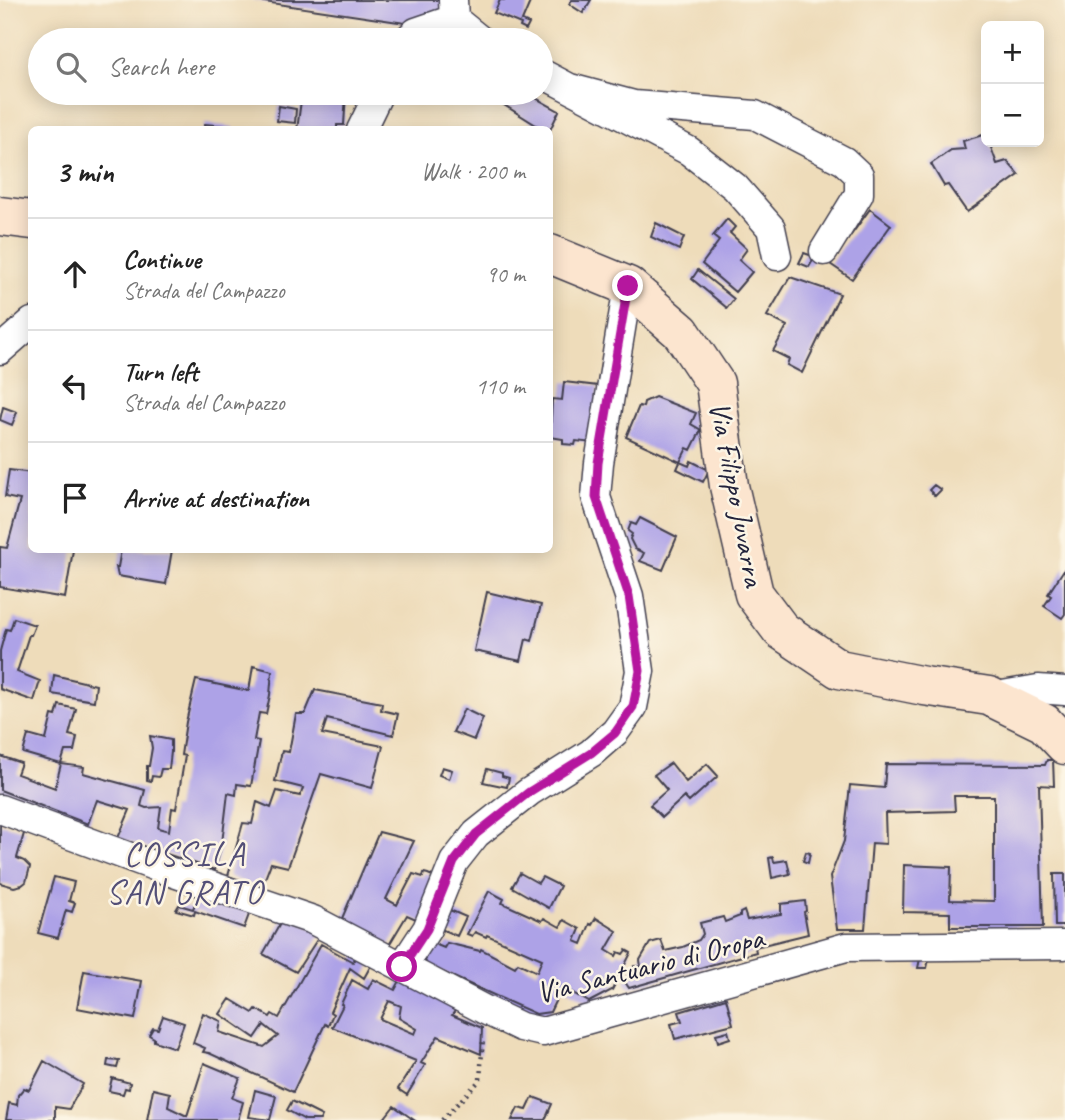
<!DOCTYPE html>
<meta charset="utf-8">
<style>
body{margin:0;font-family:Caveat,sans-serif;background:#f2f2f2;color:#222}
.controls{position:absolute;right:21px;top:21px;display:grid;overflow:hidden;border-radius:10px;box-shadow:0 4px 18px #0003}
.controls button{width:63px;height:63px;display:grid;place-items:center;padding:0;border:0;border-bottom:2px solid #e0e0e0;background:#fff;color:#222;font:35px sans-serif}
.stop{position:absolute;width:21px;height:21px;margin:-16px;border:5px solid #b5179e;border-radius:50%;background:#fff}
.stop.end{background:#b5179e;border-color:#fff;box-shadow:0 2px 7px #0008}
.list{margin:0;padding:0;list-style:none}
h2{display:flex;justify-content:space-between;align-items:center;height:91px;margin:0;padding:0 28px;font-size:30px}
h2 small{font-size:23px;font-weight:400;color:#767676}
.list li{display:grid;grid-template-columns:46px 1fr auto;gap:21px;align-items:center;box-sizing:border-box;height:112px;padding:0 28px;border-top:2px solid #e0e0e0}
.list b{display:block;font-size:26px;white-space:nowrap}
.list p{margin:0;font-size:23px;white-space:nowrap;color:#767676}
.list em{font-size:23px;font-style:normal;color:#767676}
.icon{flex:none;width:38px;height:38px;fill:none;stroke:currentColor;stroke-width:2;stroke-linecap:round;stroke-linejoin:round}
.map{position:relative;flex:none;width:1065px;height:1120px;overflow:hidden}
.search{position:absolute;background:#fff;box-shadow:0 4px 18px #0003;left:28px;top:28px;width:525px;height:77px;display:flex;align-items:center;gap:18px;box-sizing:border-box;padding:0 24px;border-radius:38px;color:#767676;font-size:26px}
.panel{position:absolute;background:#fff;box-shadow:0 4px 18px #0003;left:28px;top:126px;width:525px;height:427px;border-radius:10px}
.map>svg:first-child{display:block}
</style>
<div class="map">
<svg width="1065" height="1120" viewBox="0 0 1065 1120">
<rect width="100%" height="100%" fill="#fcf5e5"/>
<filter id="ink" filterUnits="userSpaceOnUse"><feTurbulence type="fractalNoise" baseFrequency=".0143" numOctaves="2"/><feDisplacementMap in="SourceGraphic" scale="14" xChannelSelector="R" yChannelSelector="G"/><feConvolveMatrix kernelMatrix="1 2 1 2 8 2 1 2 1" color-interpolation-filters="sRGB"/></filter>
<filter id="wash" filterUnits="userSpaceOnUse"><feTurbulence type="fractalNoise" baseFrequency=".00686" numOctaves="4" result="noise"/><feDisplacementMap in="SourceGraphic" scale="28" xChannelSelector="R" yChannelSelector="G"/><feGaussianBlur stdDeviation="1.57" result="paint"/><feColorMatrix in="noise" values="0 0 0 0 0 0 0 0 0 0 0 0 0 0 0 0 0 1.4 0 .05"/><feComposite in="paint" operator="in"/></filter>
<g filter="url(#wash)">
<rect width="100%" height="100%" fill="#eedcba"/>
<g id="blocks">
<path fill="#ada2e7" fill-rule="evenodd" d="M251,0H443L440,15L425,26Z
M500,0H531L522,21L529,24L526,30L520,27L521,24L494,13Z
M572,0H591L583,13L569,4Z
M179,32L228,39V40H178Z
M302,93H346L344,125H337V130H297Z
M485,93H536L534,97L559,111L550,130H544Z
M279,106L296,109L295,123L277,121Z
M205,124L233,127V130H204Z
M986,134V142H989L997,164L1007,161L1019,175L967,212L948,185L944,186L931,164L951,150L965,149L963,141Z
M870,209L891,225L852,279L830,264Z
M727,219L735,227L730,233L747,249L739,260L752,272L735,292L702,264L719,241L713,236Z
M656,223L684,237L679,250L651,237Z
M804,253L815,257L809,267L799,263Z
M698,270L734,299L727,308L692,279Z
M790,277L840,294L802,373L787,365L789,359L773,351L787,326L767,316Z
M564,382L598,386L593,443L576,441L575,445L563,444V439L550,437L552,399L562,400Z
M655,397L696,413L691,424L701,430L691,450L687,448L680,462L626,437L639,406L643,407L644,402Z
M3,407L17,412L12,425L0,420Z
M691,461L709,470L703,482L677,469L680,462L689,466Z
M9,470L32,473V550H73L65,598L0,587V547L7,548L20,500L5,497Z
M934,485L941,490L935,496L929,490Z
M640,518L677,537L663,570L640,561L644,553L635,549L630,539L632,534L628,531L631,523L636,525Z
M121,550H172L166,584L118,576L116,567H118Z
M1065,568V614L1062,618L1044,606L1051,596L1048,594Z
M487,592L541,605L532,641L526,639L521,661L474,651Z
M14,618L35,625L31,635H29L17,672L40,681L34,701L0,689V651L6,629L10,630Z
M253,666L272,671L270,695L266,714L259,713L254,740L259,741L251,786L237,784L236,795L228,793L222,843L215,870L118,838L130,810L97,800L88,824L0,790V756L21,763L17,774L55,788L61,764L23,753L28,735L46,740L52,715L56,716L59,705L76,709L69,735L77,737L74,751H65L61,764L84,767L83,773L145,790L141,806L146,808L161,807L158,828L169,831L172,808L176,809L185,756L181,755L186,722L196,680L249,691Z
M54,675L96,685L94,701L52,694Z
M315,690L382,703L381,710L398,714L393,735L327,719L322,734L383,746L372,788L321,774L288,867L271,863L261,889L228,876L243,823L252,824L257,802L271,808L277,791L300,796L301,794L303,788L275,781L282,751L289,752L296,714H305Z
M464,709L483,718L474,740L453,732Z
M150,736L171,740V752L169,769H161L159,777L152,776L151,781L147,780V766H149L152,748Z
M1047,760H1053L1054,786L1039,785L1043,927H950V913L903,912L904,865L951,867L950,900L994,901V796H954L955,811L885,813L886,844L872,843L865,929H837L830,877L844,841L850,785L884,788L886,764L1045,765Z
M671,763L686,782L707,764L718,776L689,802L684,797L662,817L650,805L667,790L654,775Z
M442,767L452,770L449,779L439,775Z
M487,769L502,773V776L509,778L507,787L483,782Z
M0,824L25,830L17,858L24,861L30,867L26,882L22,885L14,887L0,883Z
M379,832L414,841L386,899L397,905L413,874L423,877L424,873L428,874L442,880L425,923L407,915L389,945L340,923Z
M806,852L810,853L808,863L803,861Z
M773,857L774,862L787,860L790,874L772,878L769,858Z
M520,873L538,883L542,877L560,886L549,908L512,887Z
M1054,874H1065V926H1055Z
M54,877L74,882L69,901L75,903L72,912L66,910L58,938L38,933Z
M200,890L251,909L244,928L195,911L194,915L176,910L179,905L193,909Z
M489,891L504,899L502,903L542,921L544,918L560,927L564,920L580,929L575,941L582,944L590,924L592,925L596,918L617,931L606,950L616,956L618,952L623,954L626,950L631,953L612,990L589,1002L562,987L550,1012L536,1014L427,965L424,957L432,943L444,948L447,943L480,951L481,949L515,967L518,963L537,972L542,959L487,935L486,937L475,932L472,936L467,934Z
M805,901L806,911L804,912L808,934L755,947L756,952L629,988L625,982L634,966L641,967L640,960L650,943L661,940L665,951L683,947L699,940L703,934L700,923L723,917L725,922L740,916V913L744,911L747,920L781,914V904Z
M445,908L466,917L457,936L436,927Z
M285,915L322,932L296,972L263,954Z
M321,944L353,962L360,949L375,958L364,978L350,968L330,1012L333,1014L328,1026L325,1024L293,1092L209,1053L203,1052L205,1048L193,1043L203,1013L221,1021L219,1032L264,1047L278,1036L264,1025L255,1038L220,1014L230,999L253,1013L256,1009L270,1017L272,1014L279,1018Z
M920,959H929L927,968H918Z
M84,971L142,981L135,1019L77,1008Z
M402,977L459,1005L452,1015L482,1028L481,1054L438,1036L421,1063L425,1065L407,1095L398,1089L416,1061L332,1027L343,1005L341,1004L352,980L368,989L373,979L395,990ZM389,1001L401,1006L399,1018L417,1029L415,1034L380,1019Z
M726,998L733,1024L675,1039L671,1024L682,1021L679,1012Z
M163,1016L184,1023L175,1048L154,1041V1038L149,1035L153,1028L158,1029Z
M728,1031L730,1038L718,1042L716,1034Z
M108,1060L119,1061L117,1068L107,1066Z
M44,1061L83,1084L69,1109L55,1107V1120H6L9,1103L17,1105L18,1095L24,1088L29,1090Z
M204,1063L240,1078L232,1098L243,1102L238,1120H147L153,1089L170,1093L168,1107L187,1116Z
M112,1078L130,1083L129,1089L125,1088L123,1094L109,1091Z
M255,1090L276,1096L270,1120L249,1117Z
M533,1097L552,1104L545,1120H512L518,1108L527,1110Z
M292,1101L322,1116L320,1120H305L287,1110Z
M394,1106L414,1120H383Z"/>
</g>
</g>
<g filter="url(#ink)">
<use href="#blocks" fill-opacity="0" stroke="#413e4e" stroke-width="2"/>
<g fill="none" stroke-linecap="round" stroke-linejoin="round">
<defs>
<path id="street" d="M454,19L480,40
M407,40L416,32L454,19L453,0
M541,73L689,151L735,187L771,228L777,256
M570,88L634,105L755,115L844,161L859,175V194L824,251
M361,130L379,93
M0,350L32,322
M991,697L1038,689L1065,691
M0,809L165,870L313,920L485,1010L521,1027L543,1032L846,947L1065,945
M402,967L427,929L454,862L476,834L529,792L591,753L615,732L633,707L640,671L629,596L596,497L599,463L628,286"/>
<path id="secondary" d="M0,216L32,220
M550,254L628,286L681,332L715,383L729,486L754,594L781,630L839,669L924,686L989,696L1044,723L1065,745"/>
</defs>
<use href="#street" stroke="#413e4e" stroke-width="31"/>
<use href="#secondary" stroke="#413e4e" stroke-width="41"/>
<path stroke="#413e4e" stroke-width="4.5" stroke-dasharray="2 5" stroke-linecap="butt" d="M442,1120L480,1080L483,1038"/>
<use href="#street" stroke="#fff" stroke-width="28"/>
<use href="#secondary" stroke="#fce5cf" stroke-width="38"/>
</g>
</g>
<g fill="none" stroke-linecap="round" stroke-linejoin="round" filter="url(#ink)">
<path stroke="#b5179e" stroke-width="9" d="M402,967L427,929L454,862L476,834L529,792L591,753L615,733L633,707L640,671L629,596L596,497L598,463L628,286"/>
</g>
<g text-anchor="middle" stroke-width="5" stroke-linejoin="round" paint-order="stroke">
<g font-size="30" fill="#22223b" stroke="#fcf5e5">
<text transform="translate(737 494) rotate(79)" y="10">Via Filippo Juvarra</text>
<text transform="translate(650 965) rotate(-14)" y="10">Via Santuario di Oropa</text>
</g>
<g font-size="33" letter-spacing="2" fill="#534f77" stroke="#fcf5e5">
<text x="185" y="865">COSSILA<tspan x="185" dy="38">SAN GRATO</tspan></text>
</g>
</g>
</svg>
<div class="controls">
<button>+</button>
<button>−</button>
</div>
<div class="stop" style="left:402px;top:967px"></div>
<div class="stop end" style="left:628px;top:286px"></div>
<div class="search"><svg class="icon" aria-label="search" viewBox="0 0 24 24"><circle cx="10" cy="10" r="6"/><path d="M15 15l6 6"/></svg>Search here</div>
<section class="panel">
<h2>3 min<small>Walk · 200 m</small></h2>
<ul class="list">
<li><svg class="icon" aria-label="ahead" viewBox="0 0 24 24"><path d="M12 20V5M6 11l6-6 6 6"/></svg><div><b>Continue</b><p>Strada del Campazzo</p></div><em>90 m</em></li>
<li><svg class="icon" aria-label="left" viewBox="0 0 24 24"><path d="M17 20v-9H6M10 6l-5 5 5 5"/></svg><div><b>Turn left</b><p>Strada del Campazzo</p></div><em>110 m</em></li>
<li><svg class="icon" aria-label="arrive" viewBox="0 0 24 24"><path d="M6 21V4h12l-3 4 3 4H6"/></svg><div><b>Arrive at destination</b></div></li>
</ul>
</section>
</div>
